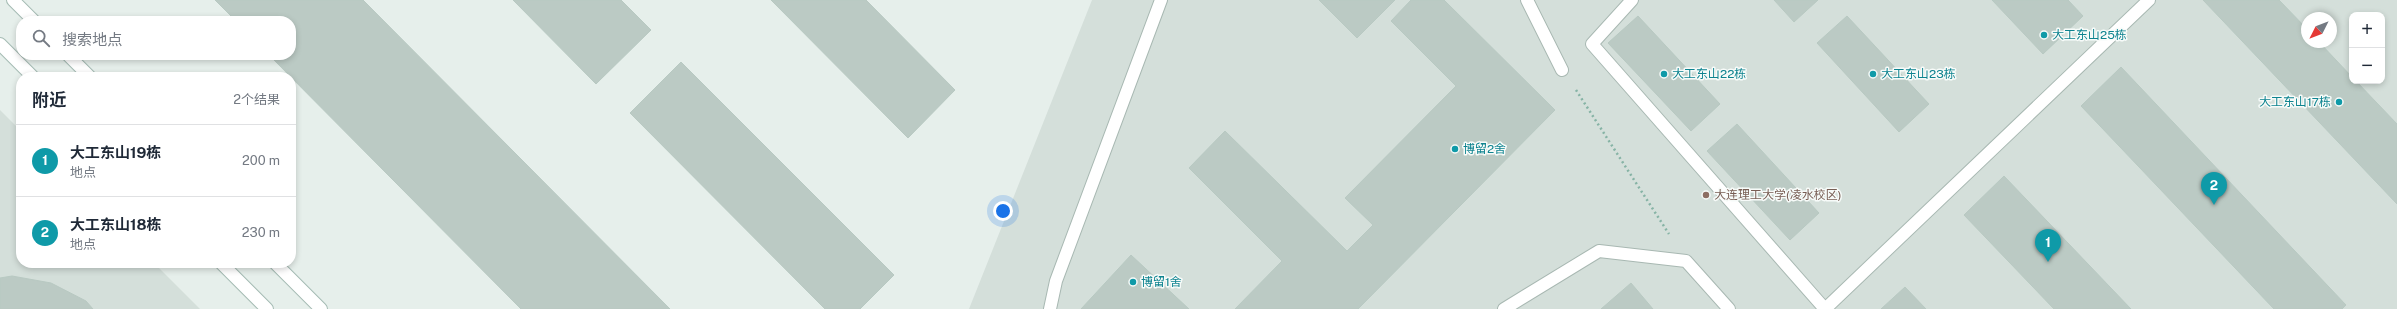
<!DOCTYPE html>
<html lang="zh">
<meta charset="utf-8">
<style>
body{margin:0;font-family:"Public Sans","Noto Sans SC",sans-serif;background:#f6f6f7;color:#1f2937}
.controls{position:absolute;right:12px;top:12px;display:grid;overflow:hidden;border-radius:8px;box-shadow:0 2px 6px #0003}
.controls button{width:36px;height:36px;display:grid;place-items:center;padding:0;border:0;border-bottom:1px solid #e0e1e3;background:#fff;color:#1f2937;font:20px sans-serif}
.compass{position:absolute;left:2301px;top:12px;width:36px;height:36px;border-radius:50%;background:#fff;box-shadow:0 2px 6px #0003;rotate:228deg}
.you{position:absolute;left:1003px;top:211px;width:14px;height:14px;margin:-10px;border:3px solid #fff;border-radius:50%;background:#1a73e8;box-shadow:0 0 0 6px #1a73e833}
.badge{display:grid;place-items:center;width:26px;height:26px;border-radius:50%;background:#db2777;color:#fff;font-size:13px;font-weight:700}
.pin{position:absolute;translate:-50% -33px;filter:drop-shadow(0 1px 2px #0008)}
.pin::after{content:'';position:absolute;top:21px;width:14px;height:12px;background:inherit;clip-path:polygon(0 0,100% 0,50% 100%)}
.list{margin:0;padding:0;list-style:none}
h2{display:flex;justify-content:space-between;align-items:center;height:52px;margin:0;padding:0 16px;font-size:17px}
h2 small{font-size:13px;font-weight:400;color:#747a83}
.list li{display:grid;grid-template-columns:26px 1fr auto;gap:12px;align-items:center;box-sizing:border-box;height:72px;padding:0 16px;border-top:1px solid #e0e1e3}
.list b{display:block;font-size:15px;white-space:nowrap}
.list p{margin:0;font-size:13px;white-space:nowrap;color:#747a83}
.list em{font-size:13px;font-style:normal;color:#747a83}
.icon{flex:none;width:22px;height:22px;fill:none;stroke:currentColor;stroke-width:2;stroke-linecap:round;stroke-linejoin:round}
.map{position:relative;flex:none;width:2397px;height:309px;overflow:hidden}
.search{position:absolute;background:#fff;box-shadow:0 2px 6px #0003;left:16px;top:16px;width:280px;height:44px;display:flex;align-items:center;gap:10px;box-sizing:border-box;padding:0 14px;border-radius:16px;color:#747a83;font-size:15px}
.panel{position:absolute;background:#fff;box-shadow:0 2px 6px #0003;left:16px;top:72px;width:280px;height:196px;border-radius:16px}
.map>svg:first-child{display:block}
</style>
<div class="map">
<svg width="2397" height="309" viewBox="0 0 2397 309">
<rect width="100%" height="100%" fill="#e6efeb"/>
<path fill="#d4dfda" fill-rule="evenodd" d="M1092,0H2397V309H969ZM2352,15H2382V81H2352ZM2307,18H2331V42H2307Z
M0,110L21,131V263H154L200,309H0Z"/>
<path fill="#bbcac4" stroke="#b8c9c2" d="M215,0H363L670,309H521L269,55H291V21H236Z
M513,0H621L651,30L596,84Z
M771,0H866L955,90L908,138Z
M1319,0H1395L1357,38Z
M1411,0H1444L1555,110L1358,309H1235L1282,261L1189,168L1225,131L1347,251L1373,225L1345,198L1456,86L1391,21Z
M1774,0H1818L1794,22Z
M1992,0H2068L2083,16L2043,54Z
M2203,0H2279L2307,29V42H2319L2352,77V81H2356L2397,124V204Z
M1638,16L1720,104L1691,131L1608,43Z
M1847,16L1929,104L1899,132L1817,43Z
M681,62L894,275L860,309H825L630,113Z
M2121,67L2346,305L2342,309H2274L2081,106Z
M1737,124L1819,213L1790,240L1707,151Z
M2004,176L2131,309H2054L1964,215Z
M1131,255L1189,309H1081Z
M12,276L51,283L86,301L93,309H0V278Z
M1631,283L1653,309H1601Z
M1905,287L1926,309H1881Z"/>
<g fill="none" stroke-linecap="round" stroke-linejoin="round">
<defs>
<path id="minor" d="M1527,0L1562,70
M1632,0L1592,44L1825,309
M1050,309L1056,281L1161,0
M1504,309L1599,251L1686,261L1729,309
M1825,309L2149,0"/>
<path id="secondary" d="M13,0L34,21
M0,44L33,77
M68,55L90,77
M221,263L267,309
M275,263L321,309"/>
</defs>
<use href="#minor" stroke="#a8b8b2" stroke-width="14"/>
<use href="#secondary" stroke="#a4bbb3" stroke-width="14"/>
<path stroke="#86b3a5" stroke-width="2.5" stroke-dasharray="2 3" stroke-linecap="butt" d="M1576,90L1669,234"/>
<use href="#minor" stroke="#fff" stroke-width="12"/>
<use href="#secondary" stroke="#fff" stroke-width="12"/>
</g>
<g fill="#0f9aa8" stroke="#f7fbf9" stroke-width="1.5">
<circle cx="2044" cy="35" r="4"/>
<circle cx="1664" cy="74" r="4"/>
<circle cx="1873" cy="74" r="4"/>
<circle cx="2339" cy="102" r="4"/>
<circle cx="1455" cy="149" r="4"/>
<circle cx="1133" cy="282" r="4"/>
</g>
<circle fill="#8d6e63" stroke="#f7fbf9" stroke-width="1.5" cx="1706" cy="195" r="4"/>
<g text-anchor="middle" stroke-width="3" stroke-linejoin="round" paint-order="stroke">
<g font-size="12" fill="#0d838f" stroke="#f7fbf9" text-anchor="start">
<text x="2052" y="39">大工东山25栋</text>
<text x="1672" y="78">大工东山22栋</text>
<text x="1881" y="78">大工东山23栋</text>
<text x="2331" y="106" text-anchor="end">大工东山17栋</text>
<text x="1463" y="153">博留2舍</text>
<text x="1141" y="286">博留1舍</text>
</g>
<g font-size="12" fill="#785e54" stroke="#f7fbf9" text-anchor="start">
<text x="1714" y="199">大连理工大学(凌水校区)</text>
</g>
</g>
</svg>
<div class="controls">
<button>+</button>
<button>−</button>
</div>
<svg class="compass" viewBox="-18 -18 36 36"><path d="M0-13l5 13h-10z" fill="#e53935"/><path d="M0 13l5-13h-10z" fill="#747a83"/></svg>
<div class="you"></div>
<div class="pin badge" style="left:2048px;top:262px;background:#0f9aa8">1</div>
<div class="pin badge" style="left:2214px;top:205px;background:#0f9aa8">2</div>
<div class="search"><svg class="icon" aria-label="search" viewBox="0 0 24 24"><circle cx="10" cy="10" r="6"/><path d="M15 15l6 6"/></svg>搜索地点</div>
<section class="panel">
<h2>附近<small>2个结果</small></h2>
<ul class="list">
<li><span class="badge" style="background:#0f9aa8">1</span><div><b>大工东山19栋</b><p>地点</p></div><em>200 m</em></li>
<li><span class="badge" style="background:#0f9aa8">2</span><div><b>大工东山18栋</b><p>地点</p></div><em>230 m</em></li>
</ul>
</section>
</div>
